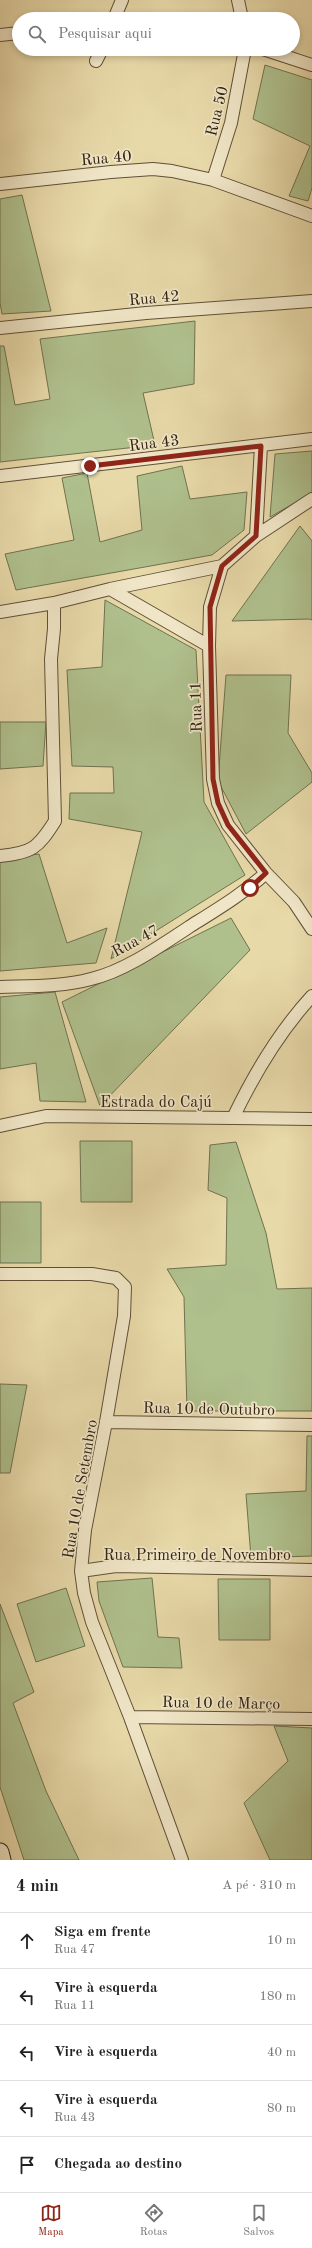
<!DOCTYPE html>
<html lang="pt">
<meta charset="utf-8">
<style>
body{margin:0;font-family:"Old Standard TT",serif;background:#f6f6f6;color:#222}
.stop{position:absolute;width:12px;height:12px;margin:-9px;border:3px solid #8f2418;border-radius:50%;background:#fff}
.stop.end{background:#8f2418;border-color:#fff;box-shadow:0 1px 4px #0008}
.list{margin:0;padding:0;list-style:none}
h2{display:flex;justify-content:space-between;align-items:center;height:52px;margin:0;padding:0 16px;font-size:17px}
h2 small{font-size:13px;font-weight:400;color:#767676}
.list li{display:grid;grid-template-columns:26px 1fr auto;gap:12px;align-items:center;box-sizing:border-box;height:56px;padding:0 16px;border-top:1px solid #e0e0e0}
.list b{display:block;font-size:15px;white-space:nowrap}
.list p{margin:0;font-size:13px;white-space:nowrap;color:#767676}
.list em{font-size:13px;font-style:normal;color:#767676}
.icon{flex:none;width:22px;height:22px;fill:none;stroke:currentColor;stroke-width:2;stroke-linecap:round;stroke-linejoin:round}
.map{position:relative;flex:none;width:312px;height:1860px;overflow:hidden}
.search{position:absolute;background:#fff;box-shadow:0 2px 6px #0003;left:12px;right:12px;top:12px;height:44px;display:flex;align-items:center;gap:10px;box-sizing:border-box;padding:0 14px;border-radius:22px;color:#767676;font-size:15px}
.sheet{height:332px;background:#fff}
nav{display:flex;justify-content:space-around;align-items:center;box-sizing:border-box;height:56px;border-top:1px solid #e0e0e0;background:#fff;font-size:11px;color:#767676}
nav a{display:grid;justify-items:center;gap:2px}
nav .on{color:#8f2418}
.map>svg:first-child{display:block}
</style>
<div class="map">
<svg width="312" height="1860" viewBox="0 0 312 1860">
<rect width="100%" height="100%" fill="#e8d9a9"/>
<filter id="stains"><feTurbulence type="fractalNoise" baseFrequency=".005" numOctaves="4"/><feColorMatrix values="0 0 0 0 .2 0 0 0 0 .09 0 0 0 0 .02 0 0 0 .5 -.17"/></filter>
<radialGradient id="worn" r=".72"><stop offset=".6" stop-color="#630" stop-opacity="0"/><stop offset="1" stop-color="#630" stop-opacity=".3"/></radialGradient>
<path fill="#afc08d" stroke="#707250" d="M265,65L312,80V188L308,201L289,196L310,146L253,119Z
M22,195L51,311L2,314L0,303V199Z
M195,321L194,384L143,393L155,445L0,462V346H4L15,405L50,399L40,339Z
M312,451V493L270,517L275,454Z
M182,466L190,499L247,492L244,530L212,555L16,590L5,554L74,540L62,478L87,473L100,542L142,530L137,476Z
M300,526L312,541V620L309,619L232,621Z
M105,600L196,650L204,802L245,875L111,959L142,832L69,819L70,793H114L113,767L72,766L67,670L102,667Z
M226,675H291L288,733L312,773V782L246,834L218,781Z
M0,722H46L43,766L0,769Z
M39,854L67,943L107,928L96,963L0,971V859Z
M231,918L250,950L100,1106L62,1002Z
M55,992L86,1102L40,1101L36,1063L0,1069V997Z
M80,1141H132V1202H81Z
M236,1142L266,1233L277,1289L312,1288V1411H187L184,1297L167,1269L226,1265L227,1198L208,1190L210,1145Z
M0,1202H41V1263H0Z
M0,1384L27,1385L10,1473H0Z
M307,1436H312V1556L251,1558L246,1494L306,1491Z
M152,1578L158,1637L179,1638L182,1668L123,1667L99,1601L97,1582Z
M218,1579H270V1640H219Z
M66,1588L85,1646L36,1662L17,1604Z
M0,1604L34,1692L13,1703L46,1791L79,1860H24L0,1787Z
M274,1726L312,1728V1860H270L244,1803L288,1761Z"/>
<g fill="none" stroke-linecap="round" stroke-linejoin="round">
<defs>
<path id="street" d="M238,0L242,19
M114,19L122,0
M0,35L19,33
M263,49L312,65
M96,61L102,49
M213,180L231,123L245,49
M0,184L111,172L153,169L172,171L213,180L312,216
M0,328L146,313L312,301
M0,476L312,439
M312,499L256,536L222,566L210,607L209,646L213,779L218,803L228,825L266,873L294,902L312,929
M256,536L261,446
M110,589L209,646
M0,612L54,603
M0,856C32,853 38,848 55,821L51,659L54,629V603L110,589L222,566
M0,987C29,986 62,987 91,979C125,971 160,946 189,927C216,910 243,894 266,873
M233,1118C254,1074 279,1032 312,996
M0,1126L46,1116L312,1119
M0,1274H92L116,1278L125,1287L124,1316L106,1422L85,1530L81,1571L84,1593L92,1622L130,1717L182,1860
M106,1422L312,1425
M81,1571L116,1566L312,1570
M130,1717L312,1719"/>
<path id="secondary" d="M0,1852L2,1860"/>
</defs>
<use href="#street" stroke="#5f5038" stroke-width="14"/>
<use href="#secondary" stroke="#312312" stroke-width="19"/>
<use href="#street" stroke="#f0e6c7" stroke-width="12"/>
<use href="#secondary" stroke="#f0e6c7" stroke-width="17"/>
</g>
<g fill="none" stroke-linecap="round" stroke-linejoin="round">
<path stroke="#8f2418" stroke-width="5" d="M90,466L261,446L256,536L222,566L210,607L213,779L218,803L228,825L266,873L250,888"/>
</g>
<g text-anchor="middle" stroke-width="3.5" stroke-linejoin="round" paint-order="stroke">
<g font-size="16" fill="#312312" stroke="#f0e6c7">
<text transform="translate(216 111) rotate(-76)" y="6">Rua 50</text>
<text transform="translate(106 157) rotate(-5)" y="6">Rua 40</text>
<text transform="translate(154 297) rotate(-5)" y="6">Rua 42</text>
<text transform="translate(154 442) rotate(-7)" y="6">Rua 43</text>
<text transform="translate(195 707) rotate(-92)" y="6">Rua 11</text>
<text transform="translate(135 940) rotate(-28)" y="6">Rua 47</text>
<text x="156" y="1107">Estrada do Cajú</text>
<text transform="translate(209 1408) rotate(1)" y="6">Rua 10 de Outubro</text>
<text transform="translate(79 1489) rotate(-80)" y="6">Rua 10 de Setembro</text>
<text x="197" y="1560">Rua Primeiro de Novembro</text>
<text transform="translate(221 1702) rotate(1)" y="6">Rua 10 de Março</text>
</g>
</g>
<rect width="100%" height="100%" filter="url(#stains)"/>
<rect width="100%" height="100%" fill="url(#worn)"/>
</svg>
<div class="stop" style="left:250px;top:888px"></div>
<div class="stop end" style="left:90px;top:466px"></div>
<div class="search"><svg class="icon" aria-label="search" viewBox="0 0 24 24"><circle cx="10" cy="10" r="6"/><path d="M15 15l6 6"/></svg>Pesquisar aqui</div>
</div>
<section class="sheet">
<h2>4 min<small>A pé · 310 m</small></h2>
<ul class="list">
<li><svg class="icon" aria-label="ahead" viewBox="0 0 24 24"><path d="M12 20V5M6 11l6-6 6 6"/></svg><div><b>Siga em frente</b><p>Rua 47</p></div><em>10 m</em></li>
<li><svg class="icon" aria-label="left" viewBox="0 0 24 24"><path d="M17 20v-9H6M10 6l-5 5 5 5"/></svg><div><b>Vire à esquerda</b><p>Rua 11</p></div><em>180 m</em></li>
<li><svg class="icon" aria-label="left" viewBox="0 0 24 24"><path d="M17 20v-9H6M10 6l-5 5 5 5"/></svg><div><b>Vire à esquerda</b></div><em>40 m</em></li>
<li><svg class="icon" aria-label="left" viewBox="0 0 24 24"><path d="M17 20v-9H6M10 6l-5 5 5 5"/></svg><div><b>Vire à esquerda</b><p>Rua 43</p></div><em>80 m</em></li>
<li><svg class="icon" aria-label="arrive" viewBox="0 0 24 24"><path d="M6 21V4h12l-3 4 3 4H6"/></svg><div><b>Chegada ao destino</b></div></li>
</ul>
</section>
<nav>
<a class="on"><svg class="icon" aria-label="map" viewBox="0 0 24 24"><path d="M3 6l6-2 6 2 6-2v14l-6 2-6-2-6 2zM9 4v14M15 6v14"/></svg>Mapa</a>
<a><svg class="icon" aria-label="directions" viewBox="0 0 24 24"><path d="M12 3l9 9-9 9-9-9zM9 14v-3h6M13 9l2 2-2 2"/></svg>Rotas</a>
<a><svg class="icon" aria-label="saved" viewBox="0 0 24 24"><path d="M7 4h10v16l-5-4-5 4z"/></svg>Salvos</a>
</nav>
